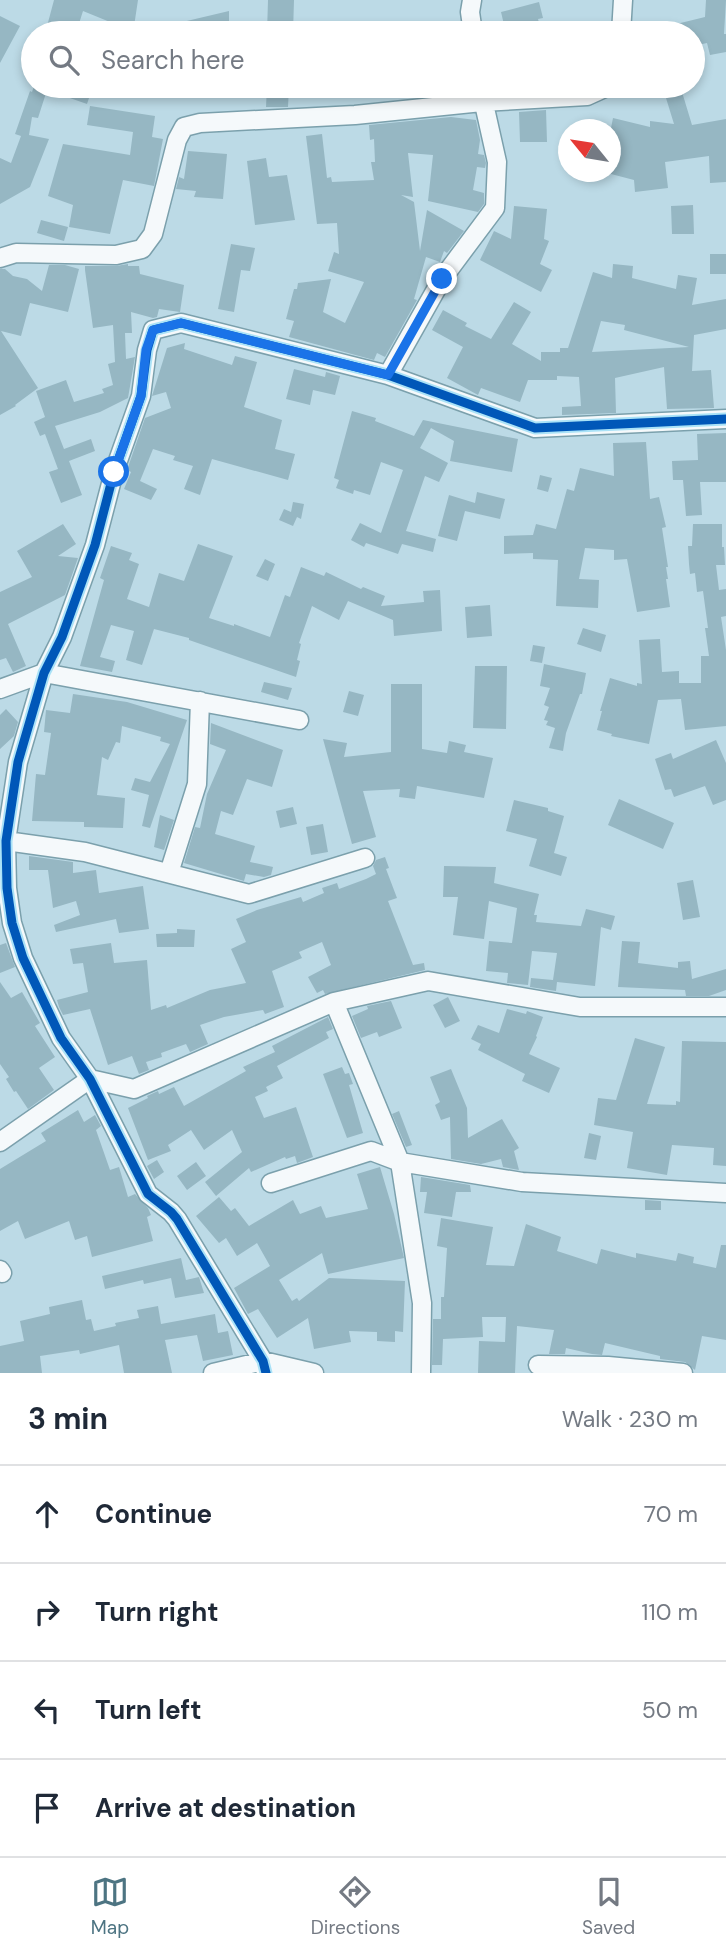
<!DOCTYPE html>
<meta charset="utf-8">
<style>
body{margin:0;font-family:"DM Sans",sans-serif;background:#f6f6f7;color:#1f2937}
.compass{position:absolute;left:558px;top:119px;width:63px;height:63px;border-radius:50%;background:#fff;box-shadow:0 4px 10px #0003;rotate:300deg}
.stop{position:absolute;width:21px;height:21px;margin:-16px;border:5px solid #1a73e8;border-radius:50%;background:#fff}
.stop.end{background:#1a73e8;border-color:#fff;box-shadow:0 2px 7px #0008}
.list{margin:0;padding:0;list-style:none}
h2{display:flex;justify-content:space-between;align-items:center;height:91px;margin:0;padding:0 28px;font-size:30px}
h2 small{font-size:23px;font-weight:400;color:#747a83}
.list li{display:grid;grid-template-columns:46px 1fr auto;gap:21px;align-items:center;box-sizing:border-box;height:98px;padding:0 28px;border-top:2px solid #e0e1e3}
.list b{display:block;font-size:26px;white-space:nowrap}
.list em{font-size:23px;font-style:normal;color:#747a83}
.icon{flex:none;width:38px;height:38px;fill:none;stroke:currentColor;stroke-width:2;stroke-linecap:round;stroke-linejoin:round}
.map{position:relative;flex:none;width:726px;height:1373px;overflow:hidden}
.search{position:absolute;background:#fff;box-shadow:0 4px 10px #0003;left:21px;right:21px;top:21px;height:77px;display:flex;align-items:center;gap:18px;box-sizing:border-box;padding:0 24px;border-radius:38px;color:#747a83;font-size:26px}
.sheet{height:483px;background:#fff}
nav{display:flex;justify-content:space-around;align-items:center;box-sizing:border-box;height:98px;border-top:2px solid #e0e1e3;background:#fff;font-size:19px;color:#747a83}
nav a{display:grid;justify-items:center;gap:4px}
nav .on{color:#4d7482}
.map>svg:first-child{display:block}
</style>
<div class="map">
<svg width="726" height="1373" viewBox="0 0 726 1373">
<rect width="100%" height="100%" fill="#bcdae6"/>
<path fill="#96b7c3" fill-rule="evenodd" d="M54,0H138L133,33L108,32L110,22L83,11L76,33H58L46,30Z
M268,0H294L293,33H267Z
M706,0H726L724,34H726V52L710,55L707,43L693,46V33H657L656,29L705,17Z
M539,2L543,18L538,19L542,33H506L501,12Z
M229,11V32L197,31V33H153V29Z
M0,16L20,26L0,63Z
M34,86H93L87,104L47,90L38,118L32,117L29,135L49,139L30,187L0,204V158L11,163L21,136L15,134L30,91L32,92Z
M267,86H289L288,107H266Z
M682,92L692,125L726,119V182L710,183L709,156L665,162L668,188L635,192L634,180L611,174V128L613,118L650,127V121L674,124L666,98Z
M90,106L155,116L152,137L163,139L154,186L123,180L110,234L69,227L73,205L48,196L63,144L130,155L133,132L87,125Z
M546,110L547,142H520L519,112Z
M451,117L476,120L480,140L478,154L484,155L486,163L485,168L477,167L473,190L484,193V204L478,212L428,201L433,155L408,153L413,197L401,195L414,202L420,251L427,210L464,231L447,253L444,251L440,262L426,257L414,299L417,300L385,357L377,353L374,360L289,337L294,321L286,319L294,289H297L298,283L331,279L323,312L345,323L364,282L328,271L334,252L339,254L337,223L317,224L306,136L322,134L327,178L331,177L332,182L374,180L371,162H375L374,139L370,140L369,125Z
M188,151L227,154L223,199L194,197L196,191L176,189L179,177L184,179Z
M266,158L269,177L287,175L295,220L255,225L247,161Z
M693,205L694,234H672L671,206Z
M514,206L547,209L544,239L549,241L540,264L552,270L541,292L480,260L494,231L511,239Z
M41,220L68,227L64,241L37,233Z
M231,244L255,248L250,271L241,270L234,312L218,309Z
M710,254H726V274H710Z
M128,264V266H139L140,274L184,285L180,312L159,309L157,317L153,318L131,312L132,333H125L126,359L135,357L128,398L100,412L55,426L64,449L91,439L95,451L69,461L82,495L61,503L49,472L58,469L45,434L40,436L34,422L45,417L36,391L66,380L74,402L104,393L102,389L113,385L108,364L115,362L113,325L93,328L85,270V266H116Z
M613,264L633,266L632,278L676,289L678,275L697,278L692,305L726,299V329L694,335L692,371L711,370L714,408L667,409L664,367L615,378L616,413L562,415V407L581,406L579,377L557,376V380H528L520,402L481,388L478,395L447,378L463,347L432,330L443,310L467,323L465,326L491,339L514,302L531,312L512,344L541,361V352H560V348H568L593,272L612,278ZM601,321L625,325L624,330L689,347L592,352Z
M49,265H65L79,269L68,312L30,303L21,336L1,331L38,388L15,405L16,406L0,415V269H5L13,276L27,279L42,291Z
M185,343L184,349L232,365L235,356L257,362L244,407L282,420L275,449L295,454L288,480L212,459L200,495L184,489L193,466L173,460L175,456L153,449L140,481L157,489L151,500L124,489L131,472L127,470L145,418L171,408L166,392L152,396L167,348Z
M294,369L325,377L326,372L340,376L335,395L313,390L310,405L286,399Z
M352,411L376,418L375,421L414,436L423,420L518,439L512,472L450,461L454,441L431,428L420,448L448,463L439,482L425,476L406,531L436,539L433,552L402,544L398,554L366,543L364,547L351,540L360,523L381,533L403,470L381,462L370,495L354,490L353,494L336,488L339,480L334,478Z
M726,433V482H700L702,515L686,516L683,480H673L672,461L698,460L697,434Z
M646,442L650,499L659,497L666,527L662,528L668,567H666L668,579H666L670,607L637,612L627,559L614,560V550L585,548L579,579L599,580L598,608L556,606L558,560L533,559V553L504,554V536L533,535L536,524L556,529L567,489L574,491L580,468L614,476L613,443Z
M540,475L552,478L548,492L537,489Z
M477,492L505,499L500,519L465,511L457,541L438,536L449,495L475,503Z
M293,502L304,504L301,519L297,517L293,526L279,520L284,509L291,512Z
M63,524L76,544L58,556L78,558L65,595L8,624L26,666L13,672L6,658L0,660V592L32,577L17,551Z
M693,524H722V547H724L725,565H716L719,590L726,589V616L721,617L726,650V726L685,730L681,699L658,700L649,744L611,736L612,734L597,730L602,711H600L610,678L637,686V683L642,684L639,640L660,639L662,672L679,671V683H701V656H709L705,628H708L703,591L697,592L695,573L690,574L689,564L688,546H692Z
M198,544L233,556L209,618L234,626V624L270,637L285,595L290,597L301,567L324,576L326,572L361,589L363,587L385,596L381,606L424,602L423,591L440,590L442,631L394,636L393,620L348,601L339,620L312,606L299,643L301,644L297,660L300,661L296,677L189,640V638L154,629L142,665L126,660L134,631L111,625L100,657L115,661L112,672L80,666L104,580L100,578L111,546L132,553L129,560L139,564L127,599L149,607L159,573L184,581Z
M265,559L275,564L268,581L256,576Z
M490,605L492,636L467,638L465,607Z
M583,628L606,635L601,652L577,644Z
M533,645L545,647L542,663L530,661Z
M544,664L586,673L582,694H580L566,733L563,751L549,748L555,728L546,725L548,721L544,720L549,707L544,705L550,688L540,686Z
M475,666H507L506,729L473,728Z
M264,682L292,688L288,700L261,692Z
M391,684H422V749L447,753L449,741L466,745L464,752L493,758L484,798L417,786L415,799L399,797L400,789L363,791L376,837L352,844L323,739L347,743L344,757L391,752Z
M349,691L364,695L358,716L343,712Z
M73,694L127,702L187,720L150,828L142,826L149,795L131,790L135,778L150,782L170,744L160,741L161,737L122,726L120,743L116,742L108,760L102,757L97,795L125,798L123,828L84,827V822L32,821L36,774L45,775L51,733L44,732L46,710L70,713Z
M6,709L18,722L14,736L0,749V715Z
M211,723L283,750L272,787L247,779L233,815L221,811L215,834L255,846L250,862L273,867L271,875L264,877L246,874L244,881L184,863L195,827L200,828L207,794L226,750L210,744Z
M716,740L726,763V800L713,805L705,786L674,797L671,789L665,790L655,759L671,753L673,759Z
M619,799L674,823L663,849L608,825Z
M514,800L548,808V811L564,816L554,853L567,857L561,876L529,866L537,839L506,831Z
M293,807L297,824L280,828L276,811Z
M160,815L174,820L164,850L154,847Z
M323,824L328,852L311,855L306,827Z
M29,856L73,862V873L96,870L99,893L143,886L149,929L119,933L116,919L56,932L54,925L80,915L76,901L53,908L48,870H29Z
M385,857L389,868L386,869L397,898L388,901L413,965L424,963L425,970L325,994L323,990L317,993L308,977L331,965L322,942L299,952L302,958L272,971L284,1007L265,1014L263,1010L224,1017L200,1025L208,1044L190,1052L186,1044L161,1053L162,1057L146,1062L149,1070L139,1074L132,1056L108,1065L90,1009L63,1015L59,1007L57,1000L88,992L83,963L73,964L70,949L111,943L114,963L147,960L151,1010L166,1005L167,1008L210,990L246,983L231,949L246,942L236,919L257,910L301,897L303,902L324,893L322,888L337,883L339,889L366,879L376,874L373,866L376,860Z
M444,866L496,867L494,883L539,894L534,915H537L536,922L581,926L586,909L615,916L611,930L601,927L595,986L557,982L556,991L530,987L531,978L553,980L557,953L532,951L528,985L507,983L508,973L486,971L489,941L512,943L517,908L489,901L484,939L453,935L458,897H443Z
M693,880L700,917L683,920L677,883Z
M177,929L195,930L194,947H157L156,934L177,933Z
M622,941L640,942L638,963L678,968V962L690,961L692,979L726,969V990L709,996H686L685,990L618,987Z
M6,943L15,967L0,973V945Z
M0,982L11,998L22,992L40,1023L35,1026L55,1057L39,1068L54,1090L28,1109L16,1091L14,1092L6,1079L9,1077L0,1064Z
M448,997L460,1021L445,1028L433,1005Z
M391,1001L402,1028L379,1037L377,1032L361,1038L352,1016L368,1009L367,1006Z
M507,1009L526,1014L527,1011L543,1017L536,1036L537,1037L529,1054L560,1068L549,1093L522,1081L525,1074L478,1050L481,1044L471,1039L478,1025L499,1033Z
M328,1017L333,1029L326,1032L329,1038L277,1066L283,1078L266,1087L268,1091L255,1097L264,1118L296,1107L313,1157L297,1163L295,1156L286,1159L285,1157L251,1172L249,1168L216,1196L205,1182L242,1152L232,1130L204,1150L191,1130L168,1145L171,1151L148,1160L128,1108L148,1098L147,1096L158,1091L159,1094L174,1087L184,1106L246,1071L243,1067L275,1052L272,1046Z
M635,1038L665,1047L647,1104L676,1105V1101L680,1102L682,1041L726,1042V1166L713,1165L714,1148L672,1145L667,1175L627,1168L633,1132L594,1125L598,1098L616,1100Z
M342,1067L345,1074L349,1073L353,1084L349,1085L363,1133L347,1138L323,1074Z
M451,1069L467,1108L468,1138L502,1119L519,1148L514,1151L519,1170L503,1167L501,1159L481,1164L451,1159L450,1117L441,1120L435,1105L440,1102L430,1077Z
M78,1110L84,1122L95,1115L101,1126L96,1130L110,1170L119,1167L128,1197L135,1194L148,1208L151,1215L147,1217L153,1241L92,1257L87,1236L75,1240L69,1221L25,1239L18,1221L0,1231V1169L46,1141L41,1133Z
M399,1111L412,1145L406,1147L392,1114Z
M589,1133L601,1136L596,1160L584,1158Z
M157,1160L164,1172L154,1179L147,1166Z
M196,1162L206,1176L187,1190L177,1176Z
M380,1167L394,1214L404,1258L328,1274L322,1253L279,1280L292,1301L297,1298L299,1301L329,1278L405,1281L403,1332L395,1331V1342L377,1341V1332L349,1331L351,1342L314,1349L308,1318L277,1338L258,1309L248,1314L234,1288L270,1266L257,1243L237,1256L226,1238L219,1243L196,1216L219,1197L231,1211L235,1208L249,1226L293,1200L300,1214L321,1206L326,1218L368,1209L357,1174Z
M421,1177L470,1185L471,1192H456L452,1217L424,1213L427,1192H420Z
M645,1200L661,1201V1210H645Z
M441,1218L493,1227L486,1265L514,1266L526,1224L561,1237L557,1251L597,1264L601,1249L636,1258V1253L676,1261L678,1253L694,1257L693,1263L716,1268L721,1245H726V1340L702,1336L695,1370L685,1362L660,1359V1356L605,1343L602,1355L592,1354L566,1348L565,1354H549L554,1330L517,1326L515,1373H478L479,1341L505,1342L506,1317H482L483,1337L443,1339L442,1365H432L433,1319H441V1297H444L447,1248L437,1246Z
M181,1258L186,1280L199,1277L204,1293L175,1298L171,1278L144,1284L143,1280L105,1289L102,1276Z
M82,1300L86,1320L91,1319L94,1331L116,1326L115,1323L139,1318L137,1310L158,1306L161,1324L215,1314L218,1333L228,1331L233,1355L203,1361L197,1335L165,1340L172,1373H124L119,1345L80,1354L79,1350L40,1356L42,1373H0V1346L24,1341L20,1321L50,1314L49,1307Z"/>
<g fill="none" stroke-linecap="round" stroke-linejoin="round">
<defs>
<path id="minor" d="M472,0L470,12L473,33
M621,33L623,0
M0,258L16,253L116,255L142,249L153,234L177,140L184,127L200,123L355,115L482,102L587,96L609,86
M388,375L442,279L495,208L497,162L480,86
M0,689L44,673L299,720
M6,841L85,852L249,894L365,858
M169,873L197,784L200,701
M334,1002L400,1162L422,1303L421,1373
M0,1142L90,1079L134,1089L334,1002L428,981L580,1007H726
M271,1183L371,1151L400,1162L522,1182L726,1193
M0,1270L2,1273
M538,1365L608,1366L683,1373
M213,1373L263,1361L314,1373
M266,1373L263,1361L177,1219L171,1212L148,1194L90,1079L61,1038L23,958L12,923L7,888L6,841L18,762L44,673L62,637L95,545L114,472L141,396L147,350L153,330L181,323L388,375L535,428L726,419"/>
</defs>
<use href="#minor" stroke="#7ba0ac" stroke-width="21"/>
<use href="#minor" stroke="#f5f9fb" stroke-width="18"/>
<defs>
<path id="cycleway" d="M266,1373L263,1361L177,1219L171,1212L148,1194L90,1079L61,1038L23,958L12,923L7,888L6,841L18,762L44,673L62,637L95,545L114,472L141,396L147,350L153,330L181,323L388,375L535,428L726,419"/>
</defs>
<use href="#cycleway" stroke="#aae2f7" stroke-width="13"/>
<use href="#cycleway" stroke="#0057b8" stroke-width="9"/>
</g>
<g fill="none" stroke-linecap="round" stroke-linejoin="round">
<path stroke="#1a73e8" stroke-width="9" d="M114,472L141,396L146,350L153,330L181,323L388,375L442,279"/>
</g>
</svg>
<svg class="compass" viewBox="-18 -18 36 36"><path d="M0-13l5 13h-10z" fill="#e53935"/><path d="M0 13l5-13h-10z" fill="#747a83"/></svg>
<div class="stop" style="left:114px;top:472px"></div>
<div class="stop end" style="left:442px;top:279px"></div>
<div class="search"><svg class="icon" aria-label="search" viewBox="0 0 24 24"><circle cx="10" cy="10" r="6"/><path d="M15 15l6 6"/></svg>Search here</div>
</div>
<section class="sheet">
<h2>3 min<small>Walk · 230 m</small></h2>
<ul class="list">
<li><svg class="icon" aria-label="ahead" viewBox="0 0 24 24"><path d="M12 20V5M6 11l6-6 6 6"/></svg><div><b>Continue</b></div><em>70 m</em></li>
<li><svg class="icon" aria-label="right" viewBox="0 0 24 24"><path d="M7 20v-9h11M14 6l5 5-5 5"/></svg><div><b>Turn right</b></div><em>110 m</em></li>
<li><svg class="icon" aria-label="left" viewBox="0 0 24 24"><path d="M17 20v-9H6M10 6l-5 5 5 5"/></svg><div><b>Turn left</b></div><em>50 m</em></li>
<li><svg class="icon" aria-label="arrive" viewBox="0 0 24 24"><path d="M6 21V4h12l-3 4 3 4H6"/></svg><div><b>Arrive at destination</b></div></li>
</ul>
</section>
<nav>
<a class="on"><svg class="icon" aria-label="map" viewBox="0 0 24 24"><path d="M3 6l6-2 6 2 6-2v14l-6 2-6-2-6 2zM9 4v14M15 6v14"/></svg>Map</a>
<a><svg class="icon" aria-label="directions" viewBox="0 0 24 24"><path d="M12 3l9 9-9 9-9-9zM9 14v-3h6M13 9l2 2-2 2"/></svg>Directions</a>
<a><svg class="icon" aria-label="saved" viewBox="0 0 24 24"><path d="M7 4h10v16l-5-4-5 4z"/></svg>Saved</a>
</nav>
